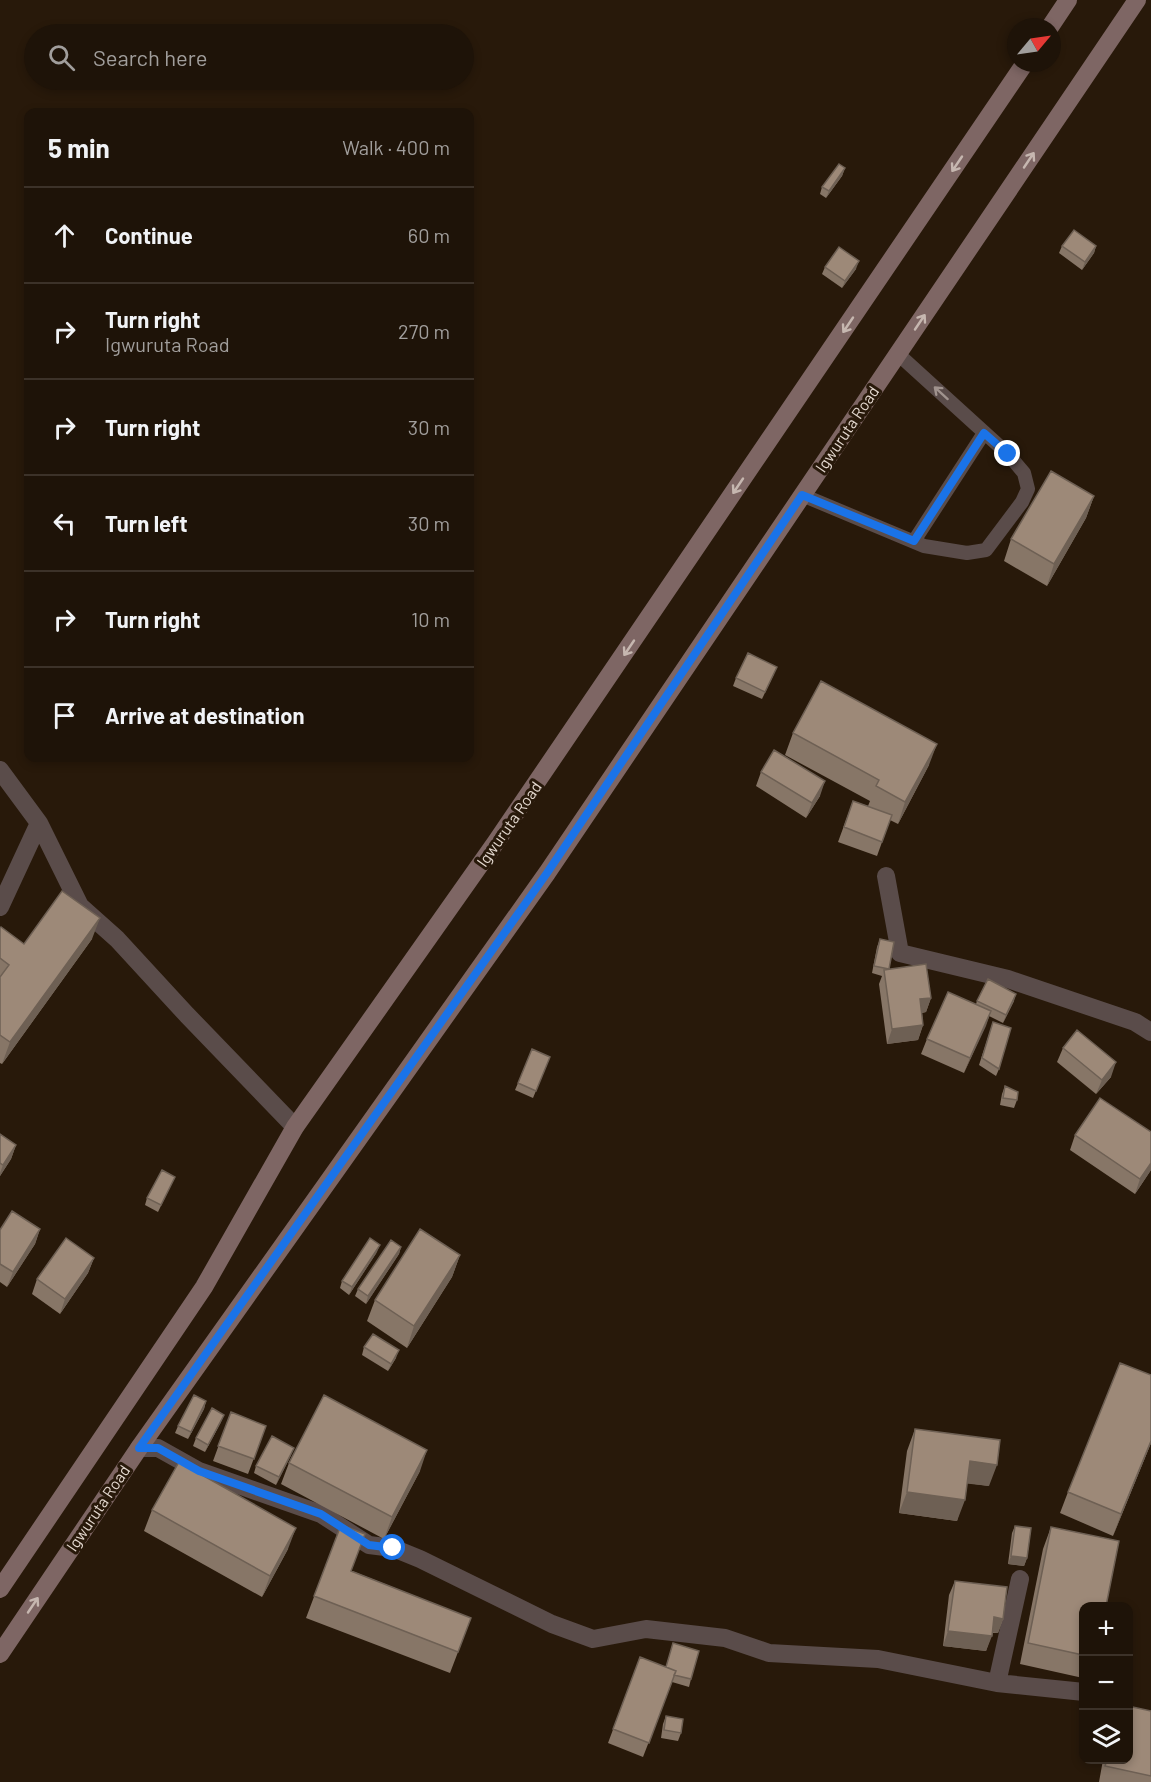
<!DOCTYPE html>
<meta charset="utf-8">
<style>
body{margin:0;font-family:Barlow,sans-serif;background:#261c12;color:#f1f3f6}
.controls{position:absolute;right:18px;bottom:18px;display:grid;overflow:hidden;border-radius:12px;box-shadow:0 3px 9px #0003}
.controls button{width:54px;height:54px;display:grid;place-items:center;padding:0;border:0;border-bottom:2px solid #3c3229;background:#1e1308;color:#f1f3f6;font:30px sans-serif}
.compass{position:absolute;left:1007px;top:18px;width:54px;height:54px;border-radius:50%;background:#1e1308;box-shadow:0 3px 9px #0003;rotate:61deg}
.stop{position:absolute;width:18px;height:18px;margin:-14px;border:4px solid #1a73e8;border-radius:50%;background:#fff}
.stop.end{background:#1a73e8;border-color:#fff;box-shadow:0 2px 6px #0008}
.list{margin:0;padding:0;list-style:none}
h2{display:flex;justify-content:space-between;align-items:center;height:78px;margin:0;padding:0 24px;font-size:26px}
h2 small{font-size:20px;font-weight:400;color:#a19e9c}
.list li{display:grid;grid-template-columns:39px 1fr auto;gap:18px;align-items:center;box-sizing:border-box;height:96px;padding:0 24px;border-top:2px solid #3c3229}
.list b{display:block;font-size:22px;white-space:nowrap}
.list p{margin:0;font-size:20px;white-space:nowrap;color:#a19e9c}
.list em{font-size:20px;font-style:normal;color:#a19e9c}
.icon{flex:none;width:33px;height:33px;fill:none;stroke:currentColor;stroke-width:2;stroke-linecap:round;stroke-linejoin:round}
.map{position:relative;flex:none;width:1151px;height:1782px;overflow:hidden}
.search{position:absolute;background:#1e1308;box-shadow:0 3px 9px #0003;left:24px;top:24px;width:450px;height:66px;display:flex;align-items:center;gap:15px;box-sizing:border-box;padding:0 21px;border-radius:33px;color:#a19e9c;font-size:22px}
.panel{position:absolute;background:#1e1308;box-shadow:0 3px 9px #0003;left:24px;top:108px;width:450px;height:654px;border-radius:12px}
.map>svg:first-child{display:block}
</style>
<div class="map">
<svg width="1151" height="1782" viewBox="0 0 1151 1782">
<rect width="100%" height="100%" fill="#28190a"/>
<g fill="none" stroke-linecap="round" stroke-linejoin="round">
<path stroke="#5a4c4a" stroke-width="14" d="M802,495L924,546L967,553L986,550L1022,502L1028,489L1024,473L1008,454L898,354
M914,541L984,433"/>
<path stroke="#5a4c4a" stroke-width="18" d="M0,770L39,823
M886,876L900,953L1008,979L1135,1022L1151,1032
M0,907L39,823L80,906L117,939L187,1015L295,1127
M139,1448H158L199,1471L321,1514L369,1545L393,1548L420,1559L552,1624L593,1639L646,1629L725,1638L769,1653L878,1659L997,1683L1084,1692
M997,1683L1020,1579"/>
<path stroke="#7e6664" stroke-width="18" d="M1050,27L1068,0
M0,1589L204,1287L295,1127L496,842L1025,63
M0,1654L139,1448L547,873L1137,0"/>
</g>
<path fill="#877667" d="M845,168L842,176L826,198L820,194L822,187Z
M1062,246H1096L1094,253L1082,270L1059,253Z
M825,267L856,269L842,288L822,274Z
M1094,496L1086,518L1047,586L1004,561L1011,539Z
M774,674L762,699L733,686L736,678Z
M793,733L929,765L898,824L890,820L877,856L838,842L853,801L868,806L870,801L785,755Z
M761,772L820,796L806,818L756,786Z
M0,928L24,944L92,939L2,1064L0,1063Z
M880,939L889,969L931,998L926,1012L922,1013L923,1025L918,1040L887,1044L879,984L882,976L872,973L877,947Z
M977,1001H1014L1003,1023L989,1016L964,1073L921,1054L927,1039L976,1004Z
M993,1022L999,1069L996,1076L979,1065Z
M1063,1048L1111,1077L1096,1094L1057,1062Z
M550,1057L533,1098L515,1090L518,1083Z
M1005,1086L1017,1100L1014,1108L1000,1105L1002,1094Z
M0,1134L16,1145L11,1159L0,1176Z
M1075,1135L1151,1170L1135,1194L1070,1150Z
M175,1177L158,1212L145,1205L147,1198Z
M40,1229L35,1244L7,1287L0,1282V1230Z
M401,1247L399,1254L366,1304L355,1296L358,1289Z
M377,1252L349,1295L340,1288L342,1281Z
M460,1255L452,1277L407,1348L367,1321L375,1300Z
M94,1258L88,1273L60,1314L32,1294L37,1279Z
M364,1347L396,1358L388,1371L362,1355Z
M206,1401L204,1409L188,1439L175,1433L178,1426Z
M231,1412L266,1426L248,1474L213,1461Z
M221,1422L205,1452L193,1446L196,1438Z
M915,1429L989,1486L967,1483L957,1521L899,1513L907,1451Z
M1151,1443L1113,1536L1060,1513L1068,1492Z
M291,1455L276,1485L254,1473L256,1466Z
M289,1463L420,1471L384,1539L281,1484Z
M152,1510L288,1549L262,1597L144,1531Z
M341,1525L352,1571L471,1618L450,1673L306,1618Z
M1015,1526L1027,1558L1024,1566L1008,1564L1012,1533Z
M1051,1527L1083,1606V1678L1020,1664L1043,1549Z
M955,1581L1003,1619L998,1633H992L986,1651L943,1646L949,1595Z
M673,1643L691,1679L689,1687L672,1682L643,1757L608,1743L640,1657L666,1667Z
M1151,1711V1782H1099L1103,1760H1128Z
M666,1716L681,1733L678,1741L661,1738L663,1724Z"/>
<path fill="#6e6054" d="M845,168L842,176L826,198L829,191Z
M1096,246L1094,253L1082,270L1085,262Z
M859,261L856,269L842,288L845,281Z
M1094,496L1086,518L1047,586L1054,564Z
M937,744L929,765L898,824L905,802Z
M825,781L820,796L806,818L812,803Z
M100,918L92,939L2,1064L10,1042Z
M1016,994L1014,1001L1003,1023L1006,1015Z
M931,998L926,1012L915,1014L920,999Z
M991,1011L986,1026L964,1073L970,1058Z
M923,1025L918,1040L887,1044L892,1029Z
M1116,1062L1111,1077L1096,1094L1102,1080Z
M16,1145L11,1159L0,1176V1173L3,1165Z
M1151,1163V1170L1135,1194L1140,1179Z
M40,1229L35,1244L7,1287L13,1272Z
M380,1245L377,1252L349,1295L352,1287Z
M401,1247L399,1254L366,1304L368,1296Z
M460,1255L452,1277L407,1348L414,1326Z
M94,1258L88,1273L60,1314L65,1299Z
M399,1350L396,1358L388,1371L391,1364Z
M206,1401L204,1409L188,1439L191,1432Z
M224,1415L221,1422L205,1452L208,1445Z
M1151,1441V1443L1113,1536L1121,1514Z
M294,1448L291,1455L276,1485L279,1477Z
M427,1450L420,1471L384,1539L392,1517Z
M970,1461L997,1465L989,1486L962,1483Z
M907,1492L965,1500L957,1521L899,1513Z
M296,1528L288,1549L262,1597L270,1576Z
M1011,1556L1027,1558L1024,1566L1008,1564Z
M994,1617L1003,1619L998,1633L989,1632Z
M948,1631L992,1636L986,1651L943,1646Z"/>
<path fill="#9d8978" stroke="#6e6054" stroke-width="1.5" d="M839,164L845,168L829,191L822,187Z
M1074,230L1096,246L1085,262L1062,246Z
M839,247L859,261L845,281L825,267Z
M1051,471L1094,496L1054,564L1011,539Z
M748,653L777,667L765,692L736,678Z
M821,681L937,744L905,802L876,786L879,780L793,733Z
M774,750L825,781L812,803L761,772Z
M853,801L892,815L882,842L844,827Z
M62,891L100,918L10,1042L0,1035V977L9,965L0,958V928L1,927L24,944Z
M880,939L894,942L889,969L874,966Z
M926,964L931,998L920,999L923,1025L892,1029L884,970Z
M988,979L1016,994L1006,1015L977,1001Z
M948,992L991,1011L970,1058L927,1039Z
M993,1022L1011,1028L999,1069L982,1058Z
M1077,1030L1116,1062L1102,1080L1063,1048Z
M532,1049L550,1057L536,1091L518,1083Z
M1005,1086L1018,1092L1017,1100L1003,1098Z
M1100,1098L1151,1132V1163L1140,1179L1075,1135Z
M0,1134L16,1145L3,1165L0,1163Z
M162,1170L175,1177L161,1205L147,1198Z
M12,1211L40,1229L13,1272L0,1264V1230Z
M420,1229L460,1255L414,1326L375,1300Z
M66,1238L94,1258L65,1299L37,1279Z
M370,1238L380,1245L352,1287L342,1281Z
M391,1240L401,1247L368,1296L358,1289Z
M373,1334L399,1350L391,1364L364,1347Z
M1120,1363L1151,1375V1441L1121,1514L1068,1492Z
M194,1395L206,1401L191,1432L178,1426Z
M324,1395L427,1450L392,1517L289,1463Z
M212,1408L224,1415L208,1445L196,1438Z
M231,1412L266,1426L254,1459L218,1446Z
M915,1429L1000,1440L997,1465L970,1461L965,1500L907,1492Z
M272,1436L294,1448L279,1477L256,1466Z
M179,1462L296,1528L270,1576L152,1510Z
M341,1525L365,1534L351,1571L471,1618L458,1652L314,1596Z
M1015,1526L1031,1528L1027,1558L1011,1556Z
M1051,1527L1119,1541L1106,1606H1083V1655L1028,1643Z
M955,1581L1007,1587L1003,1619L994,1617L992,1636L948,1631Z
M673,1643L699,1651L691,1679L674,1675L676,1671L666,1667Z
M640,1657L676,1671L649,1743L613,1729Z
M1128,1706L1151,1711V1776L1105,1766L1107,1760H1128Z
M666,1716L683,1719L681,1733L664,1730Z"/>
<defs><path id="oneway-shaft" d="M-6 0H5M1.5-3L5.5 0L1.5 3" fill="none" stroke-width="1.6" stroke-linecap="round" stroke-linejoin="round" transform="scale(1.5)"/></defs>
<g stroke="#c6b7b0">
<use href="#oneway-shaft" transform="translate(1029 160) rotate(-56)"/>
<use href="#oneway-shaft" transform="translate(957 164) rotate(124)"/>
<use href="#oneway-shaft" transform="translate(920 322) rotate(-56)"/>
<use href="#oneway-shaft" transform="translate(848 325) rotate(124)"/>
<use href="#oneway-shaft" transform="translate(738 486) rotate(124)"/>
<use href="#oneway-shaft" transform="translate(629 648) rotate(124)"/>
<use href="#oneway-shaft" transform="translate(33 1605) rotate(-56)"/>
</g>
<use stroke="#a0938e" href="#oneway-shaft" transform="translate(941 393) rotate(-138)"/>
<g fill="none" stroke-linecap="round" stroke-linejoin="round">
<path stroke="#1a73e8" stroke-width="8" d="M393,1548L369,1545L321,1514L199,1471L158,1448H139L547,873L802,495L914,541L984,433L1008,454"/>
</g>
<g text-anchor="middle" stroke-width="6" stroke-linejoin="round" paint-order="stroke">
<g font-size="16" fill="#e5dad1" stroke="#28190a">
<text transform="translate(847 429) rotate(-56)" y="6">Igwuruta Road</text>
<text transform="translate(509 824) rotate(-55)" y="6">Igwuruta Road</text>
<text transform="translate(98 1508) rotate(-56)" y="6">Igwuruta Road</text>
</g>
</g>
</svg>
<div class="controls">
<button>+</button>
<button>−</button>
<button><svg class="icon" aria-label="layers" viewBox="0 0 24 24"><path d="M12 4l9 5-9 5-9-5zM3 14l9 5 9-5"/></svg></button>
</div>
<svg class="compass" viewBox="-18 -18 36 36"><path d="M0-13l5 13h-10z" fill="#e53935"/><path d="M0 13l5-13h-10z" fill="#a19e9c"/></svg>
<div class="stop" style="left:393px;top:1548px"></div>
<div class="stop end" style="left:1008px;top:454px"></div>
<div class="search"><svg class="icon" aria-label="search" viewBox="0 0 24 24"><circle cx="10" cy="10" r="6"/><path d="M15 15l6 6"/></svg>Search here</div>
<section class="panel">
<h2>5 min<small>Walk · 400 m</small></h2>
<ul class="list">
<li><svg class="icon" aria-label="ahead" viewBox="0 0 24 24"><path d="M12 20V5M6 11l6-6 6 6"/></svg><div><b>Continue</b></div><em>60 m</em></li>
<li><svg class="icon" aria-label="right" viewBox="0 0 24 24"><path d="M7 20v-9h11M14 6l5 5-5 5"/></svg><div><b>Turn right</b><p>Igwuruta Road</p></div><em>270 m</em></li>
<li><svg class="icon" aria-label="right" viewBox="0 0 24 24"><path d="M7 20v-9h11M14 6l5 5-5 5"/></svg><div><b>Turn right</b></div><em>30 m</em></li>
<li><svg class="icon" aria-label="left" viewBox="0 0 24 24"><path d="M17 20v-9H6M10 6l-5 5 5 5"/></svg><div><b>Turn left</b></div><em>30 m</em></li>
<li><svg class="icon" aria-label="right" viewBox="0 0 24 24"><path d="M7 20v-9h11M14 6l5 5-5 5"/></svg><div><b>Turn right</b></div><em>10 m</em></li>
<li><svg class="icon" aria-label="arrive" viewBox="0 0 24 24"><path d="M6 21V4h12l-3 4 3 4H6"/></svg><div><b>Arrive at destination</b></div></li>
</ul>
</section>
</div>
